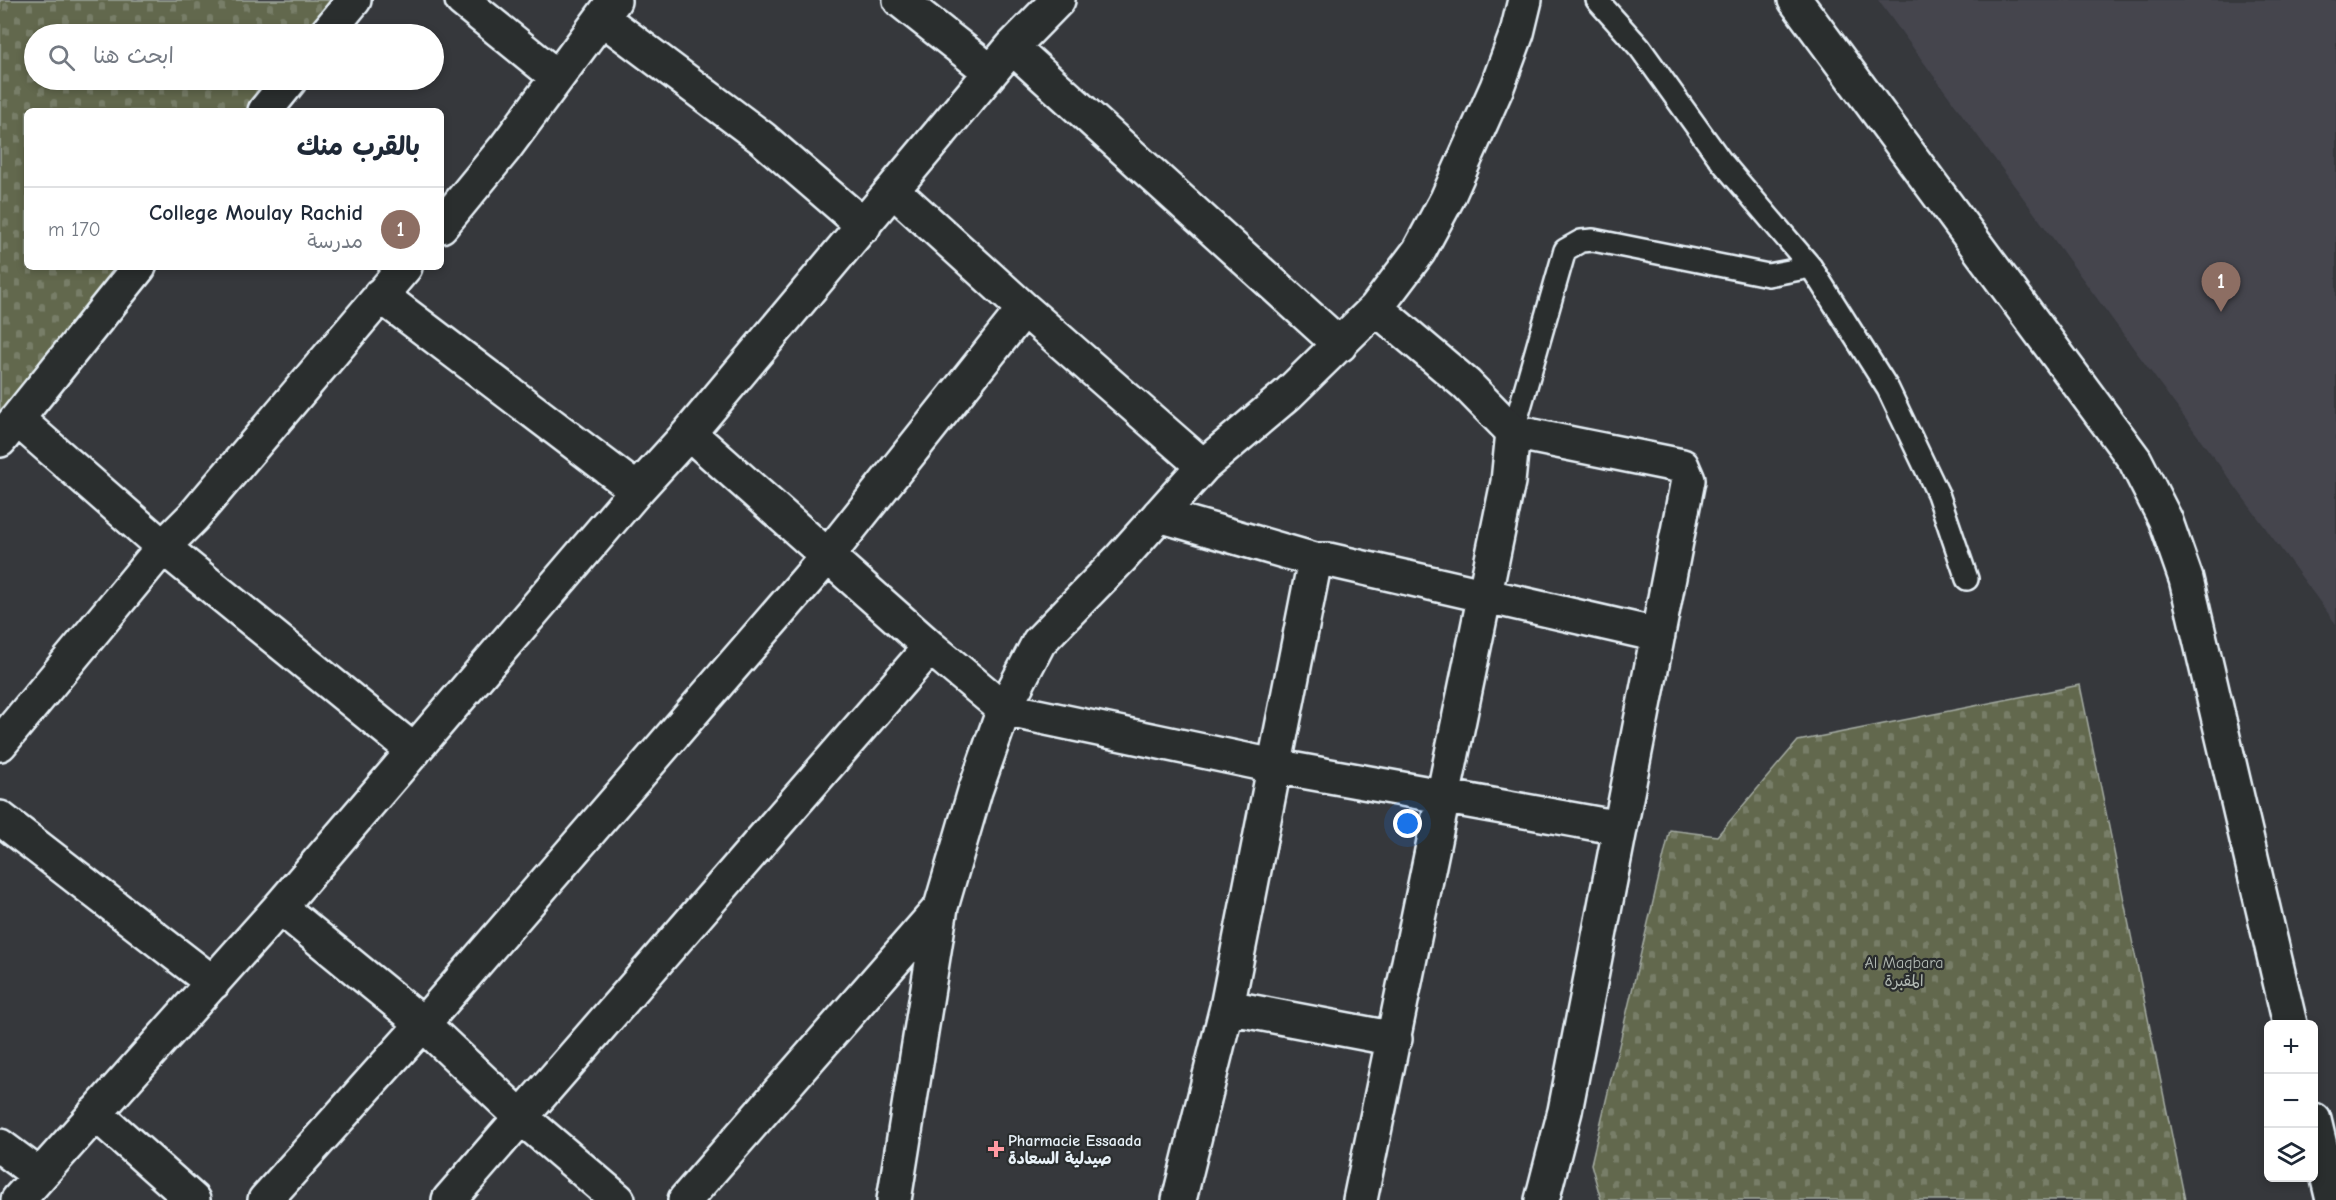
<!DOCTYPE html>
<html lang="ar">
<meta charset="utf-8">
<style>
body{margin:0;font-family:"Comic Neue","Playpen Sans Arabic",sans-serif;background:#f2f2f3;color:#1f2937;direction:rtl}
.controls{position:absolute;right:18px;bottom:18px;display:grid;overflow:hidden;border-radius:9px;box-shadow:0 3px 9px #0003}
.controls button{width:54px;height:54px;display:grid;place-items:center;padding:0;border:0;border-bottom:2px solid #e0e1e3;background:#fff;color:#1f2937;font:30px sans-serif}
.you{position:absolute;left:1408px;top:824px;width:21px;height:21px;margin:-15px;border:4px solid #fff;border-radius:50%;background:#1a73e8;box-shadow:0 0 0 9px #1a73e833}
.badge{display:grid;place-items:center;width:39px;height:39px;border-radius:50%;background:#b45309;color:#fff;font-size:20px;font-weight:700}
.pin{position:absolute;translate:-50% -50px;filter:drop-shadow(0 2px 3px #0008)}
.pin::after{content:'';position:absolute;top:32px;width:21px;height:18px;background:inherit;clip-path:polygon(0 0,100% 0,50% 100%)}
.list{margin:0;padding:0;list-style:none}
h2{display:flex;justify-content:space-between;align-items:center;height:78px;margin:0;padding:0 24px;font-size:26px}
h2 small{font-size:20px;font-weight:400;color:#747a83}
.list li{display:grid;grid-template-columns:39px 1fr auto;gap:18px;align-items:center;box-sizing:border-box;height:84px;padding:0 24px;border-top:2px solid #e0e1e3}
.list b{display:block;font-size:22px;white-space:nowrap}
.list p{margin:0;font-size:20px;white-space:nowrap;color:#747a83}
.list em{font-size:20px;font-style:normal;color:#747a83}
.icon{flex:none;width:33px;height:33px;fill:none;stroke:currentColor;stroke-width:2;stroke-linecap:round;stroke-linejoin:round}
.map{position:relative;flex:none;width:2336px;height:1200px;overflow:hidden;direction:ltr}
.search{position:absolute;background:#fff;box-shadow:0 3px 9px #0003;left:24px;top:24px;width:420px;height:66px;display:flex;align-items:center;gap:15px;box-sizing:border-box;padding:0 21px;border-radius:33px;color:#747a83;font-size:22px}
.panel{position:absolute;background:#fff;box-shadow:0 3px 9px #0003;left:24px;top:108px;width:420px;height:162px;border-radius:9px;direction:rtl}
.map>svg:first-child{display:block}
</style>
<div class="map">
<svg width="2336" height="1200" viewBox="0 0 2336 1200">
<defs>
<pattern id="cemetery-stones" width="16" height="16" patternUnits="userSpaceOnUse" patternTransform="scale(1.5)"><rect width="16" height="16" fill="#62684e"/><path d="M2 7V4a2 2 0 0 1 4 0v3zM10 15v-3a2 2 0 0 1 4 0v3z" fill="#787e68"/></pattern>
</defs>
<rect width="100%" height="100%" fill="#36383c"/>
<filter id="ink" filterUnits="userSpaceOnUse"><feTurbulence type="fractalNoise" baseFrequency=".0167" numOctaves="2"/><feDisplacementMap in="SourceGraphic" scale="12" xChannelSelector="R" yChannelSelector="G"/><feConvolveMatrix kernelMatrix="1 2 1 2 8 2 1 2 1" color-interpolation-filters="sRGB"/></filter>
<g filter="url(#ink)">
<path fill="#45454d" d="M1878,0H2336V624Z"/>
<path fill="url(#cemetery-stones)" stroke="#a5aca3" stroke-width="1.5" d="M0,0H360L333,34H34V80H297L271,111H27V267H146L0,449Z
M2080,685L2185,1200H1601L1591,1164L1670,830L1717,836L1798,741Z"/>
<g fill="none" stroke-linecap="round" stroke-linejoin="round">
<defs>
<path id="service" d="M1597,0L1640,48L1721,161L1811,267L1888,389L1938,494L1967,579
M1513,432L1565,250L1581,241L1593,240L1768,275L1811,267"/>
<path id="minor" d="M462,0L557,77
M900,0L991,72
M1795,0L2135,460L2165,519L2186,579L2290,1024
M602,18L762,138L864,226
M326,34L354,0
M1012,47L1340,345
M265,111L290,80
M893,190L1024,309
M441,226L505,148L614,1
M380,295L637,490
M17,419L163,547L414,751
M1513,432L1682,466L1688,480L1565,1111L1542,1200
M0,440L139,267
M1159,515L1315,560
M930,647L1004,709L1274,766L1620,828
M0,744L163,547L193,517L405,267
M0,818L213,983
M280,907L423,1024L521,1117L618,1200
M1227,1007L1395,1039
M95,1113L193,1200
M2314,1120L2333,1200
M0,1146L39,1175
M18,1200L280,907L637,490L689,433L1012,47L1058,0
M265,1200L423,1024L826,558L1024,309L1203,466
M449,1200L930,647L689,433
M685,1200L941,907
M894,1200L941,907L975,791L1004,709L1039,642L1121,558L1203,466L1288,394L1376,308L1419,251L1447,199L1497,87L1517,33L1525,0
M1179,1200L1227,1007L1315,560H1329L1658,635
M1360,1200L1508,482L1513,432L1466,384L1376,308"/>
</defs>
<use href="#service" stroke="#e8f1f8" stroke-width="26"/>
<use href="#minor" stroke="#e8f1f8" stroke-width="38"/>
<use href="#service" stroke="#2a2d2e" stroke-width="21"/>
<use href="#minor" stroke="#2a2d2e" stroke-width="33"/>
</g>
</g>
<path fill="#ff9aa2" stroke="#2a2d2e" stroke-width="2" d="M993 1140h6v6h6v6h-6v6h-6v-6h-6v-6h6z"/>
<g text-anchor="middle" stroke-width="4.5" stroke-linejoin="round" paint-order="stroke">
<g font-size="16" fill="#b2bab4" stroke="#2a2d2e">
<text x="1904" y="968">Al Maqbara<tspan x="1904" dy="18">المقبرة</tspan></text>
</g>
<g font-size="16" font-weight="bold" fill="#e8f1f8" stroke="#2a2d2e" text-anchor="start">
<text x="1008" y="1146">Pharmacie Essaada<tspan x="1008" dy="18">صيدلية السعادة</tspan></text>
</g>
</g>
</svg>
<div class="controls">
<button>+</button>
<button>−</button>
<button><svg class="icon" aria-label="layers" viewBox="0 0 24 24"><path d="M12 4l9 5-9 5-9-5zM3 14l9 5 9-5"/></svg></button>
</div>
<div class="you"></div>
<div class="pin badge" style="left:2221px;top:312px;background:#8d6e63">1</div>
<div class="search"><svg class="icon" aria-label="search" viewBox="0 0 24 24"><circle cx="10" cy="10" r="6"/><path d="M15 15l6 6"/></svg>ابحث هنا</div>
<section class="panel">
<h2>بالقرب منك<small></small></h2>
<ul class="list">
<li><span class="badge" style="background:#8d6e63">1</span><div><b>College Moulay Rachid</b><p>مدرسة</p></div><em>170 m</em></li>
</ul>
</section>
</div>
